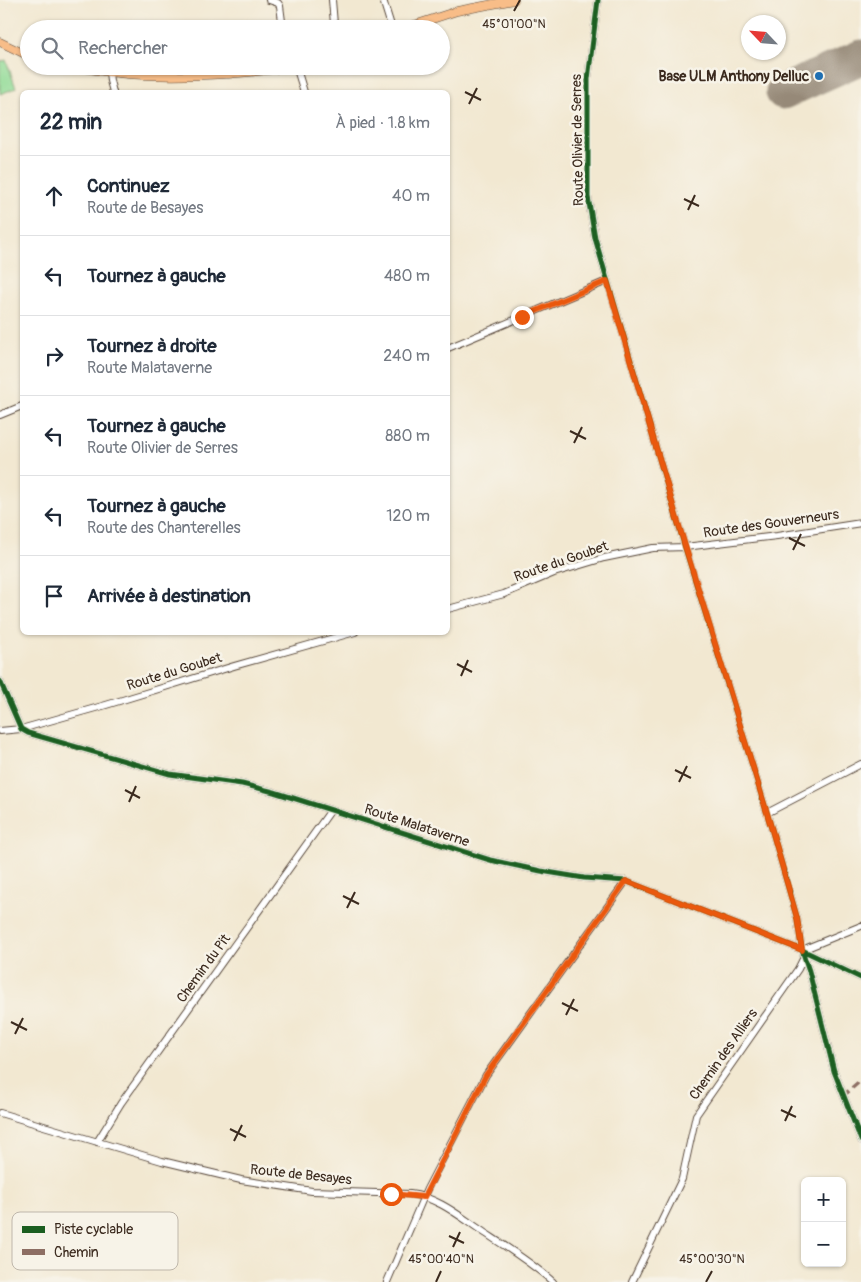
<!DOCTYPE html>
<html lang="fr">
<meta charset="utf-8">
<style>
body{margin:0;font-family:Pangolin,sans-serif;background:#f2f2f3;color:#1f2937}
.controls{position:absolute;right:15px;bottom:15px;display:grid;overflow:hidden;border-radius:8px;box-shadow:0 1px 4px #0004}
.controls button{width:45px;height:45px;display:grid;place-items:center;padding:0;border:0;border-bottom:1px solid #e0e1e3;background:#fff;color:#1f2937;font:25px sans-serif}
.compass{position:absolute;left:741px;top:15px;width:45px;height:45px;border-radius:50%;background:#fff;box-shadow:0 1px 4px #0004;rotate:296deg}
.stop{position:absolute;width:15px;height:15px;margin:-11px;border:4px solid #ea580c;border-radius:50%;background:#fff}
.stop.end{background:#ea580c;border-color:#fff;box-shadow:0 1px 5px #0008}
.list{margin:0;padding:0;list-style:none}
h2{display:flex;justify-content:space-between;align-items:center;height:65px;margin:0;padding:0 20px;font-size:21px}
h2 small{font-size:16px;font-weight:400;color:#747a83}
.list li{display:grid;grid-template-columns:32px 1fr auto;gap:15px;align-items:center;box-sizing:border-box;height:80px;padding:0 20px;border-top:1px solid #e0e1e3}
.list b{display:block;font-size:19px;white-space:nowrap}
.list p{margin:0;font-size:16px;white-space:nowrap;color:#747a83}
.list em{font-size:16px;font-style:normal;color:#747a83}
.icon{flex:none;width:28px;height:28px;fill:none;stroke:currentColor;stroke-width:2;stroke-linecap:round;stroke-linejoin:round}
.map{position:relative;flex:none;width:861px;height:1282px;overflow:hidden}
.search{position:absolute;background:#fff;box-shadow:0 1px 4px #0004;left:20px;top:20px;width:430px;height:55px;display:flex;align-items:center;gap:12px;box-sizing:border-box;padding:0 18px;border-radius:28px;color:#747a83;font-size:19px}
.panel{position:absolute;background:#fff;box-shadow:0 1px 4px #0004;left:20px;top:90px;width:430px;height:545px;border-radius:8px}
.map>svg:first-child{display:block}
</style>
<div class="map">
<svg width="861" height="1282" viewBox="0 0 861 1282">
<rect width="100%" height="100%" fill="#f7f3e8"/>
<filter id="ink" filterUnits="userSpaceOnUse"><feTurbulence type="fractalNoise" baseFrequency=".02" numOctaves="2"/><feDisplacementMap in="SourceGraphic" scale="10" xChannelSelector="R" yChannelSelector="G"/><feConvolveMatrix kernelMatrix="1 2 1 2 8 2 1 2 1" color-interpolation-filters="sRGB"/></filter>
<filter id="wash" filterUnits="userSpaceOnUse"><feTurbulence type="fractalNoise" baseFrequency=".0096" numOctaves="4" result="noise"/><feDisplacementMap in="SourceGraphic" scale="20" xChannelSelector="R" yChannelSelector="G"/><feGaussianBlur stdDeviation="1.12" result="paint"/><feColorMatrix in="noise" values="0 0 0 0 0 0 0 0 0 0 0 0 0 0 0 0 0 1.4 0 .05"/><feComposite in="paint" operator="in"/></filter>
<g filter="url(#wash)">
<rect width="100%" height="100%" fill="#f2e8d1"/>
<path fill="#92db97" stroke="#66825a" d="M861,43V70L784,105L775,82Z
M6,60L16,88L0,94V62Z"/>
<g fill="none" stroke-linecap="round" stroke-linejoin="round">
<path stroke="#968978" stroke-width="35" d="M783,92L861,57"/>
</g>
</g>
<g filter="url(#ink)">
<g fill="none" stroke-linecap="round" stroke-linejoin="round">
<defs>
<path id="minor" d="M269,0L278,3L280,6L283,29
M332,0L334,24
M383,0L392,29
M598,0L588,79V197L595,238L685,547L767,813L797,918L802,950L809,971L834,1071L861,1140
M296,66L304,92
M109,72L110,81L113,92
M448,348L607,281
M0,415L22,406
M448,609L504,594L554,573L604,558L653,548L685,547L777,536L861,523
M0,681L21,729L28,733L170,774L242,784L274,792L490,860L541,871L584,878L626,881L802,950L861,978
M0,731L21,729L106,705L234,666L355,632
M767,813L861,764
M802,950L861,926
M0,1113L162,1161L241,1180L312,1191L410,1194C438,1197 462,1218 485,1233C508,1248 532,1263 553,1282
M97,1142L121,1103L331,810
M387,1282L427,1189L486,1075L626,881
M632,1282L682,1179L696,1115L798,969L804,957"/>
<path id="major" d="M402,29L457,11L514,0
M0,42L29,56
M74,66C124,77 175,77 226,74C248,72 270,71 291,66"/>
</defs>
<use href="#minor" stroke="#564639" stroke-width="8"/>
<use href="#major" stroke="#564639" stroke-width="9"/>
<use href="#minor" stroke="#fff" stroke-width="6"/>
<use href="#major" stroke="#f8bd88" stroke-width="8"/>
<path stroke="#8d6e63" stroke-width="4" stroke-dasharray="8 4" stroke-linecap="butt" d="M843,1096L861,1080"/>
<defs>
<path id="cycleway" d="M598,0L588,79V197L595,238L685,547L767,813L797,918L802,950L809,971L834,1071L861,1140
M0,681L21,729L28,733L170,774L242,784L274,792L490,860L541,871L584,878L626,881L802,950L861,978"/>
</defs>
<use href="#cycleway" stroke="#f7f3e8" stroke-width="8"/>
<use href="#cycleway" stroke="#1b5e20" stroke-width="5"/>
</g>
</g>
<g fill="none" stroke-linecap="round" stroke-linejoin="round" filter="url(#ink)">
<path stroke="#ea580c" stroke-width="6" d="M391,1194L424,1197L486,1075L626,881L802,950L797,918L767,813L685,546L607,281L522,317"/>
</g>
<path fill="none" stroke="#3b2a1e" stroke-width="2" d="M514,11L520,0M465,92L481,100M469,104L477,88M684,199L699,206M688,210L695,195M570,431L586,439M574,443L582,427M789,538L805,546M793,550L801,534M457,664L472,672M461,676L468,660M675,770L691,778M679,782L687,766M125,790L140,798M129,802L136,786M343,896L359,904M347,908L355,892M562,1003L578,1011M566,1015L574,999M11,1022L27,1030M15,1034L23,1018M781,1110L796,1117M785,1121L792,1106M230,1129L246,1137M234,1141L242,1125M449,1236L464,1243M453,1247L460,1232M436,1282L441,1271M706,1282L712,1271"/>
<circle fill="#1f6fb2" stroke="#f7f3e8" stroke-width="2" cx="819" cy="76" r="5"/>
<g text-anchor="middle" stroke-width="5" stroke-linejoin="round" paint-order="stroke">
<g font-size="14" font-weight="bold" fill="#3b2a1e" stroke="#f7f3e8" text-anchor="end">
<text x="809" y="81">Base ULM Anthony Delluc</text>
</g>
<g font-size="14" fill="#3b2a1e" stroke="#f7f3e8">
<text transform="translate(577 140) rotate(-91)" y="5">Route Olivier de Serres</text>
<text transform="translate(771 523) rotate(-8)" y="5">Route des Gouverneurs</text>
<text transform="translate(561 561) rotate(-19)" y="5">Route du Goubet</text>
<text transform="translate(174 671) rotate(-17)" y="5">Route du Goubet</text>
<text transform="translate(417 825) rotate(18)" y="5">Route Malataverne</text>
<text transform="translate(203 968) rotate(-54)" y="5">Chemin du Pit</text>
<text transform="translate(723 1054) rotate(-55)" y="5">Chemin des Alliers</text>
<text transform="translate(301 1174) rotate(6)" y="5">Route de Besayes</text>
</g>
</g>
<rect x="12" y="1212" width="166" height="58" rx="8" fill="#f7f3e8" stroke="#bfb7ab" stroke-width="1"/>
<rect x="22" y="1226" width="23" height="7" fill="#1b5e20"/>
<rect x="22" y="1249" width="23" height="6" fill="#8d6e63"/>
<g font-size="14" fill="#3b2a1e">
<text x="54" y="1234">Piste cyclable</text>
<text x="54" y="1257">Chemin</text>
</g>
<g font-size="12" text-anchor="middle" fill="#3b2a1e" stroke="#f7f3e8" stroke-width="5" stroke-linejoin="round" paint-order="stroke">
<text x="514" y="28">45°01'00"N</text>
<text x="441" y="1263">45°00'40"N</text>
<text x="712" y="1263">45°00'30"N</text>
</g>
</svg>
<div class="controls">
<button>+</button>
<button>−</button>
</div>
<svg class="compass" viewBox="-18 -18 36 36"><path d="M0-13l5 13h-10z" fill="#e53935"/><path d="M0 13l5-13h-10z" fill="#747a83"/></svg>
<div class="stop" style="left:391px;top:1194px"></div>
<div class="stop end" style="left:522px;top:317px"></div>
<div class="search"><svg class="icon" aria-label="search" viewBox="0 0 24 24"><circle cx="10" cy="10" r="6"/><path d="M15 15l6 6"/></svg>Rechercher</div>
<section class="panel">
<h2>22 min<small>À pied · 1.8 km</small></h2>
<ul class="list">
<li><svg class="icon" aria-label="ahead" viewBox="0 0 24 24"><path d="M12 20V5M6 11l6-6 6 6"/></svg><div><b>Continuez</b><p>Route de Besayes</p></div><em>40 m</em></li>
<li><svg class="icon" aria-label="left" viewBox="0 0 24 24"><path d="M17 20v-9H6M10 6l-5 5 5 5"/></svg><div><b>Tournez à gauche</b></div><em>480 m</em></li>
<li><svg class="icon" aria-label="right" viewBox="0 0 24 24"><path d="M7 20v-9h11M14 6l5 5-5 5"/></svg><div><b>Tournez à droite</b><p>Route Malataverne</p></div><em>240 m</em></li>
<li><svg class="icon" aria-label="left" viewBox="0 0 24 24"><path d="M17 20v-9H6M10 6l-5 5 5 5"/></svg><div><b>Tournez à gauche</b><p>Route Olivier de Serres</p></div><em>880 m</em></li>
<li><svg class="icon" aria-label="left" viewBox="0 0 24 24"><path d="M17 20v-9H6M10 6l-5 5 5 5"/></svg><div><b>Tournez à gauche</b><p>Route des Chanterelles</p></div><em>120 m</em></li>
<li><svg class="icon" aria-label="arrive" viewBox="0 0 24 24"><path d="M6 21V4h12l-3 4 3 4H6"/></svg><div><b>Arrivée à destination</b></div></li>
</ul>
</section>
</div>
